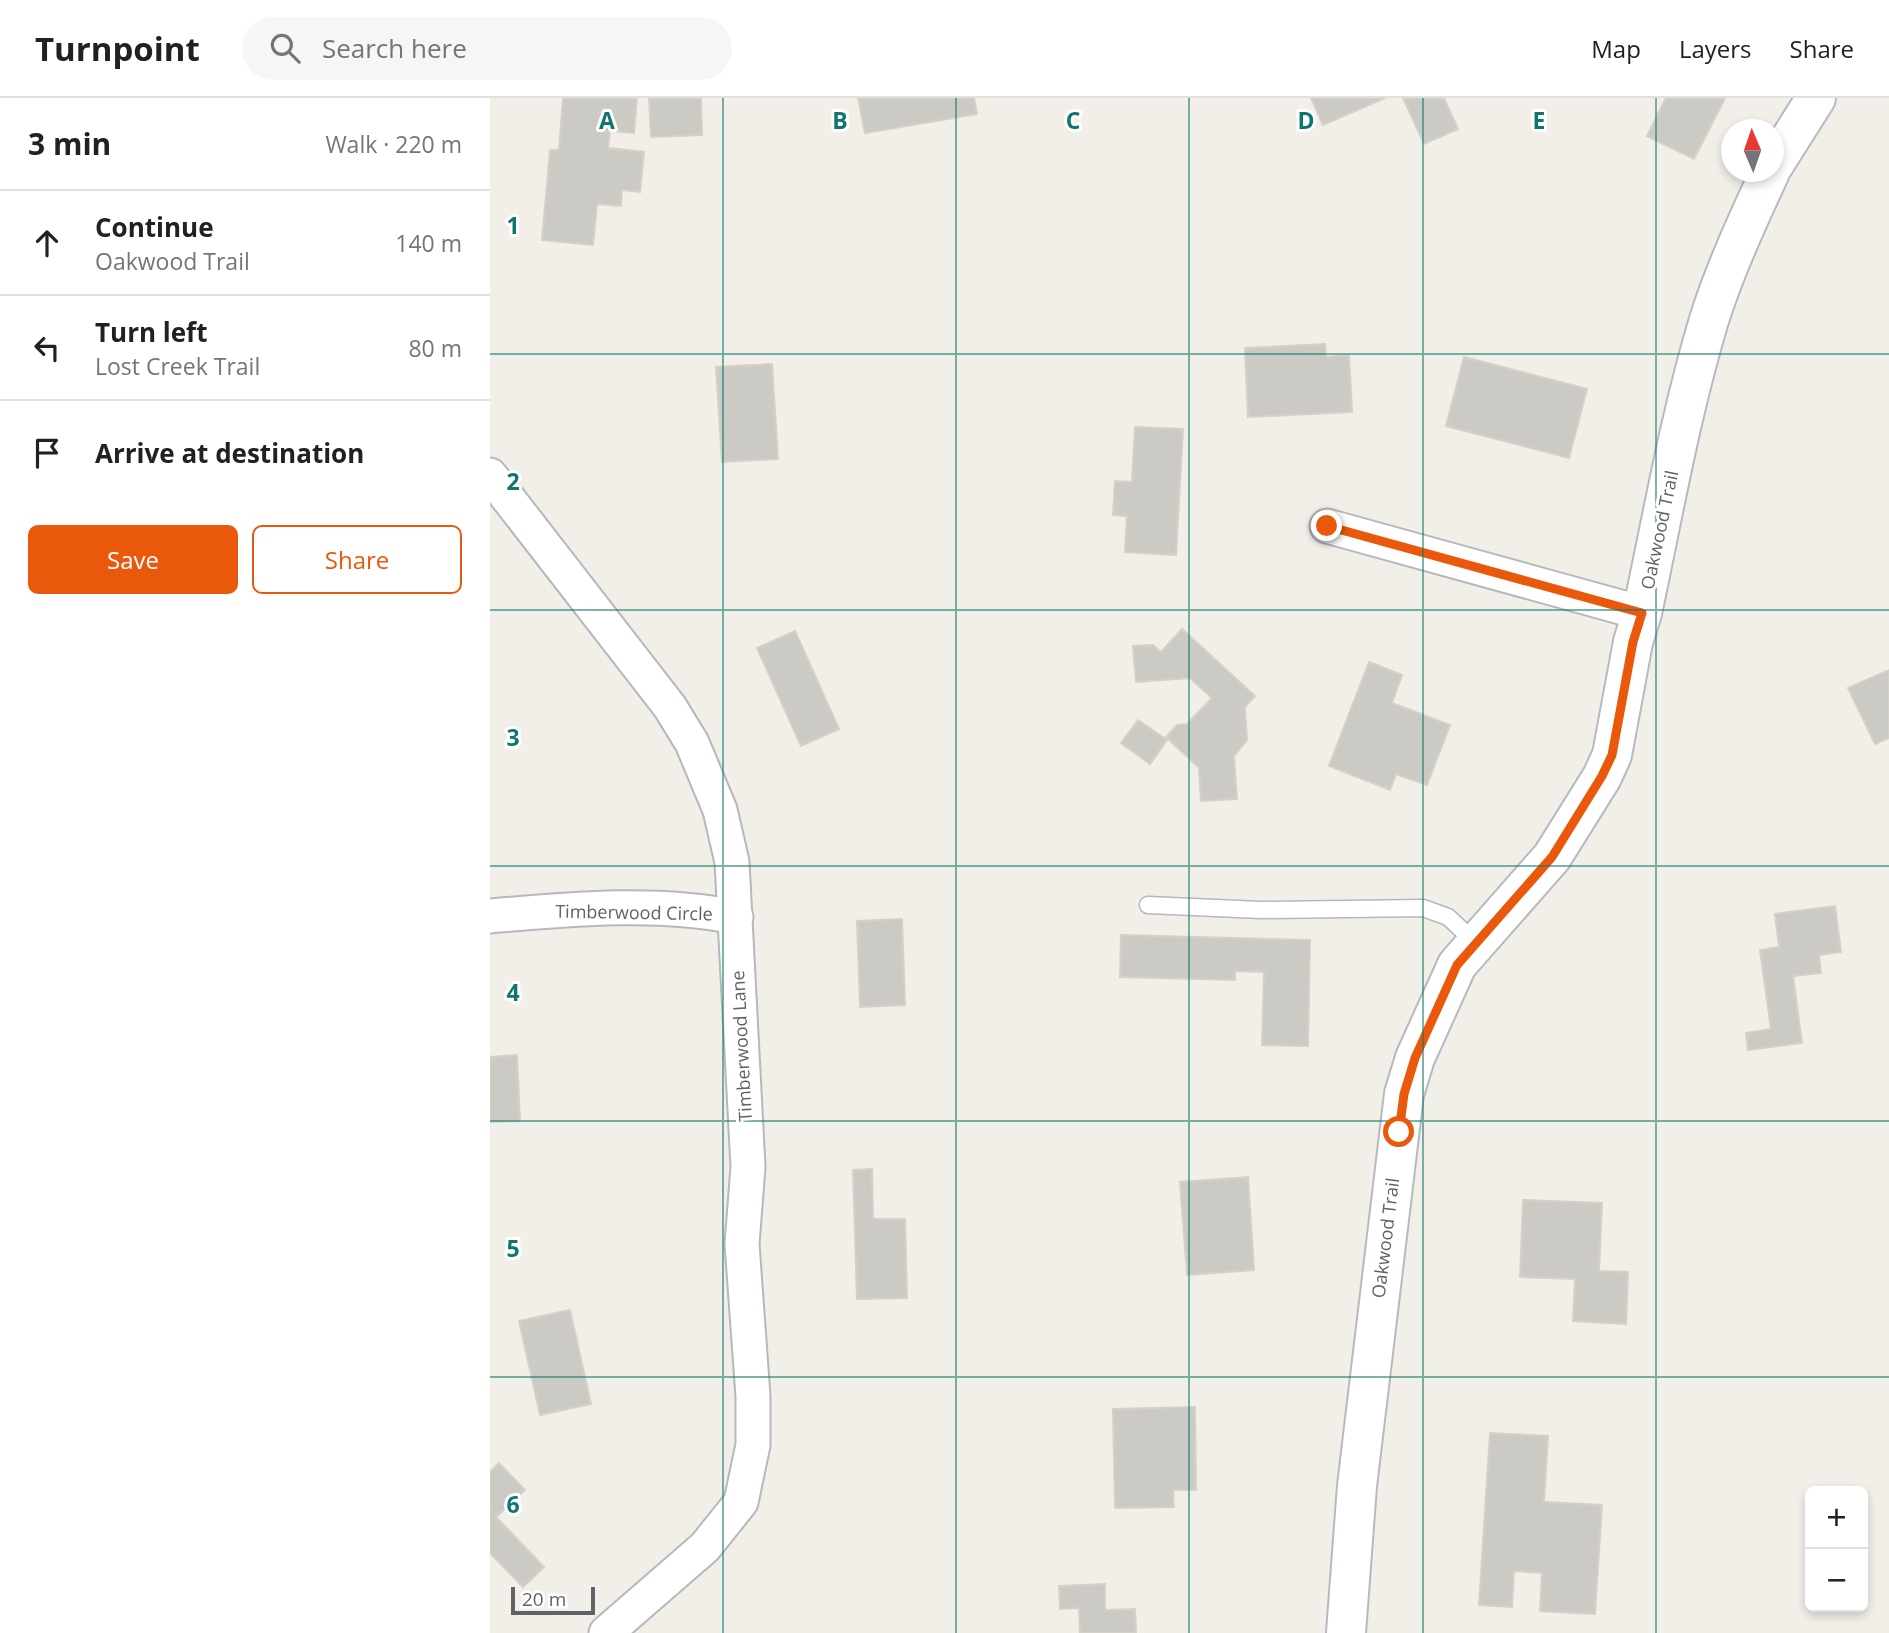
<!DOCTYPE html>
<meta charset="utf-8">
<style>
body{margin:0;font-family:"Open Sans",sans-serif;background:#f6f6f6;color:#202124}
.controls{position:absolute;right:21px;bottom:21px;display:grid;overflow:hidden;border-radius:10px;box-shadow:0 4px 10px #0003}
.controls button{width:63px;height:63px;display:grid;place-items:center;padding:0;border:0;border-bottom:2px solid #e0e0e0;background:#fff;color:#202124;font:35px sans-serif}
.compass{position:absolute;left:1231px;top:21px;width:63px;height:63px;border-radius:50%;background:#fff;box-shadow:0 4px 10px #0003;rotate:358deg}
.scale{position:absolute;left:21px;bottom:18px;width:84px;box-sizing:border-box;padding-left:7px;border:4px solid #5f6368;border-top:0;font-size:19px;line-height:24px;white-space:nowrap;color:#5f6368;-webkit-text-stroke:5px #fff;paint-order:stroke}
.stop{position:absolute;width:21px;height:21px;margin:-16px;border:5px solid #ea580c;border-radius:50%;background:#fff}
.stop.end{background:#ea580c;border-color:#fff;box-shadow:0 2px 7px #0008}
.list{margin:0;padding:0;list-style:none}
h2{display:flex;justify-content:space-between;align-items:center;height:91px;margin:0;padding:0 28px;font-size:30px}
h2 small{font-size:23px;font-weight:400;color:#757577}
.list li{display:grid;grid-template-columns:46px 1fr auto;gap:21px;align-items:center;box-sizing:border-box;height:105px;padding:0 28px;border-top:2px solid #e0e0e0}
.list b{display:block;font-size:26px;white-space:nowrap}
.list p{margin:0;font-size:23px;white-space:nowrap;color:#757577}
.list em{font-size:23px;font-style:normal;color:#757577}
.actions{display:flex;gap:14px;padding:21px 28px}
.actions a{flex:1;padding:16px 0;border:2px solid #ea580c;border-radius:10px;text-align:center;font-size:24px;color:#ea580c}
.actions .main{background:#ea580c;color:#fff}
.icon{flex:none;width:38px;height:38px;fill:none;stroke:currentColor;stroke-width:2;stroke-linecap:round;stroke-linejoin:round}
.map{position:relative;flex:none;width:1399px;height:1535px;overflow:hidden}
header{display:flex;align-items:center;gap:42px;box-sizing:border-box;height:98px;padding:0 35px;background:#fff;border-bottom:2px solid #e0e0e0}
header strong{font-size:33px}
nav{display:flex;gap:38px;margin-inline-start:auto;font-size:24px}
.search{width:490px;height:63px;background:#f6f6f6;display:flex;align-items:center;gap:18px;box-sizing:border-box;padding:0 24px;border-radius:38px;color:#757577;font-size:26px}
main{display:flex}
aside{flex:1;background:#fff}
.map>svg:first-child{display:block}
</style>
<header>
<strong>Turnpoint</strong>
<div class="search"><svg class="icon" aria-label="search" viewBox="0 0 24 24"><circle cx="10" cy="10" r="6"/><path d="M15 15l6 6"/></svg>Search here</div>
<nav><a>Map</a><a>Layers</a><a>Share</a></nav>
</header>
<main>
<aside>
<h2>3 min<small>Walk · 220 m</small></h2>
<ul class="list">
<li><svg class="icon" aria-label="ahead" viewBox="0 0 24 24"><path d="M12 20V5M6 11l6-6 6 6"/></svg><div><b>Continue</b><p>Oakwood Trail</p></div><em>140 m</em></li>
<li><svg class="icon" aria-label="left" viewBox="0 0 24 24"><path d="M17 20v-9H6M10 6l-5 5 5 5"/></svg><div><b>Turn left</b><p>Lost Creek Trail</p></div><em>80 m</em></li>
<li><svg class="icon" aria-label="arrive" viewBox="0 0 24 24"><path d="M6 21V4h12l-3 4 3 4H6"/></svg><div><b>Arrive at destination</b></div></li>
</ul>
<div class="actions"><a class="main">Save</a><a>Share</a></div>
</aside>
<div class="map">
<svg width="1399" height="1535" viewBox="0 0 1399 1535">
<rect width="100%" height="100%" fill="#f1efe8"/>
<path fill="#cccac5" stroke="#d6d1c6" stroke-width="2" d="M73,0H147L144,35L120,33L118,50L154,54L150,94L132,92L131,108L107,106L103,147L52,142L60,52H69Z
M159,0H211L212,37L161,39Z
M368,0H484L487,16L375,35Z
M821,0H895L833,27Z
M913,0H954L968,31L934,46Z
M1176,0H1235L1204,61L1157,38Z
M835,246L836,259L859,257L862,314L758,319L755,250Z
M974,259L1097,291L1079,360L956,328Z
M282,266L288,361L232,364L226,269Z
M645,329L693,331L686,457L635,454L637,418L623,417L625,383L642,384Z
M692,531L765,598L755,609L757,642L744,658L747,701L711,703L709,670L676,639L687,627L697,626L722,600L700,580L646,584L643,548L663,547L671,554Z
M305,533L349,631L311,648L267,550Z
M879,564L912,577L902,605L960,627L937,687L906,676L900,692L839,668Z
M1399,572V640L1385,646L1358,590Z
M648,622L677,642L660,666L631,645Z
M1345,808L1351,854L1329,857L1331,875L1303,878L1312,945L1258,952L1256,935L1281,931L1270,852L1289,849L1285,816Z
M412,821L415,907L370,909L367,823Z
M631,837L820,842L818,948L772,947L774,874L745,873V882L630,879Z
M27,957L30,1023L0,1024V959Z
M382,1071L383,1121H415L417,1200L367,1201L363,1072Z
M758,1079L764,1172L697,1177L690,1084Z
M1033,1102L1112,1105L1109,1173L1138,1174L1136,1226L1083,1223L1085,1181L1030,1179Z
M80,1212L101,1306L50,1317L29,1223Z
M705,1309L706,1392H683L684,1409L625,1410L623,1311Z
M1000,1335L1058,1338L1054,1404L1112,1407L1105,1516L1050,1513L1052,1475L1024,1473L1022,1509L989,1507Z
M9,1365L35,1392L6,1419L54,1469L33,1489L0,1455V1374Z
M615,1486V1512L645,1511L646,1535H590L589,1510L570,1511L569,1488Z"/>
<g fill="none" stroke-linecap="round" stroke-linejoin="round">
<defs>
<path id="lane" d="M658,807L771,812L933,810L958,819L986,845"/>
<path id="street" d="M0,377L180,609L202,645L230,712L242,764L258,1069L252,1146L263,1298V1347L251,1404L215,1449L116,1535
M837,428L1152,515
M0,818C81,811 166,803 246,819"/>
<path id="secondary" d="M1283,68L1326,0
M856,1535L867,1388L914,996L925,960L967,867L1062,759L1112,679L1122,657L1143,544L1152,515C1173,417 1190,318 1219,222C1235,171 1258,122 1280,74"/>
</defs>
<use href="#lane" stroke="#b5b8bc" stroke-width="19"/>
<use href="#street" stroke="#b5b8bc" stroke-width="37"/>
<use href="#secondary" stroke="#b6babf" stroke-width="42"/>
<use href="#lane" stroke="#fff" stroke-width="16"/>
<use href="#street" stroke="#fff" stroke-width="33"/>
<use href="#secondary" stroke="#fff" stroke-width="38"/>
</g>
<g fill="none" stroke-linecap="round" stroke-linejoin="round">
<path stroke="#ea580c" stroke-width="9" d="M837,428L1152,515L1143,544L1122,657L1112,678L1062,759L967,867L925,960L914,996L909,1034"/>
</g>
<path fill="none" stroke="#0f766e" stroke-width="2" stroke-opacity="0.55" d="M233,0V1535M466,0V1535M699,0V1535M933,0V1535M1166,0V1535M0,256H1399M0,512H1399M0,768H1399M0,1023H1399M0,1279H1399"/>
<g text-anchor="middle" stroke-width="6" stroke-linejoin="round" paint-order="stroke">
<g font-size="18" fill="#5f6368" stroke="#fff">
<text transform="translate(1170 432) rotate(-78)" y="6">Oakwood Trail</text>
<text transform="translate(144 815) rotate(1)" y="6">Timberwood Circle</text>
<text transform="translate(252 948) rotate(-93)" y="6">Timberwood Lane</text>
<text transform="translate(896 1140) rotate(-83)" y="6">Oakwood Trail</text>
</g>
</g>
<g font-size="23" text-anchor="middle" font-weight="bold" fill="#0f766e" stroke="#fff" stroke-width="6" stroke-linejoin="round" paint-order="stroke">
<text x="117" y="31">A</text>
<text x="350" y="31">B</text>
<text x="583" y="31">C</text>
<text x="816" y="31">D</text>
<text x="1049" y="31">E</text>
<text x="23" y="136">1</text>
<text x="23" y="392">2</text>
<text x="23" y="648">3</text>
<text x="23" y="903">4</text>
<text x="23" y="1159">5</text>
<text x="23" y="1415">6</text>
</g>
</svg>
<div class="controls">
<button>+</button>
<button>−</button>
</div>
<svg class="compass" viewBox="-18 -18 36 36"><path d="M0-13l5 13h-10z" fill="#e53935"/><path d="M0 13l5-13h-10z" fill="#757577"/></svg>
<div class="scale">20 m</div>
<div class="stop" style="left:909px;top:1034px"></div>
<div class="stop end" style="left:837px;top:428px"></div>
</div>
</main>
